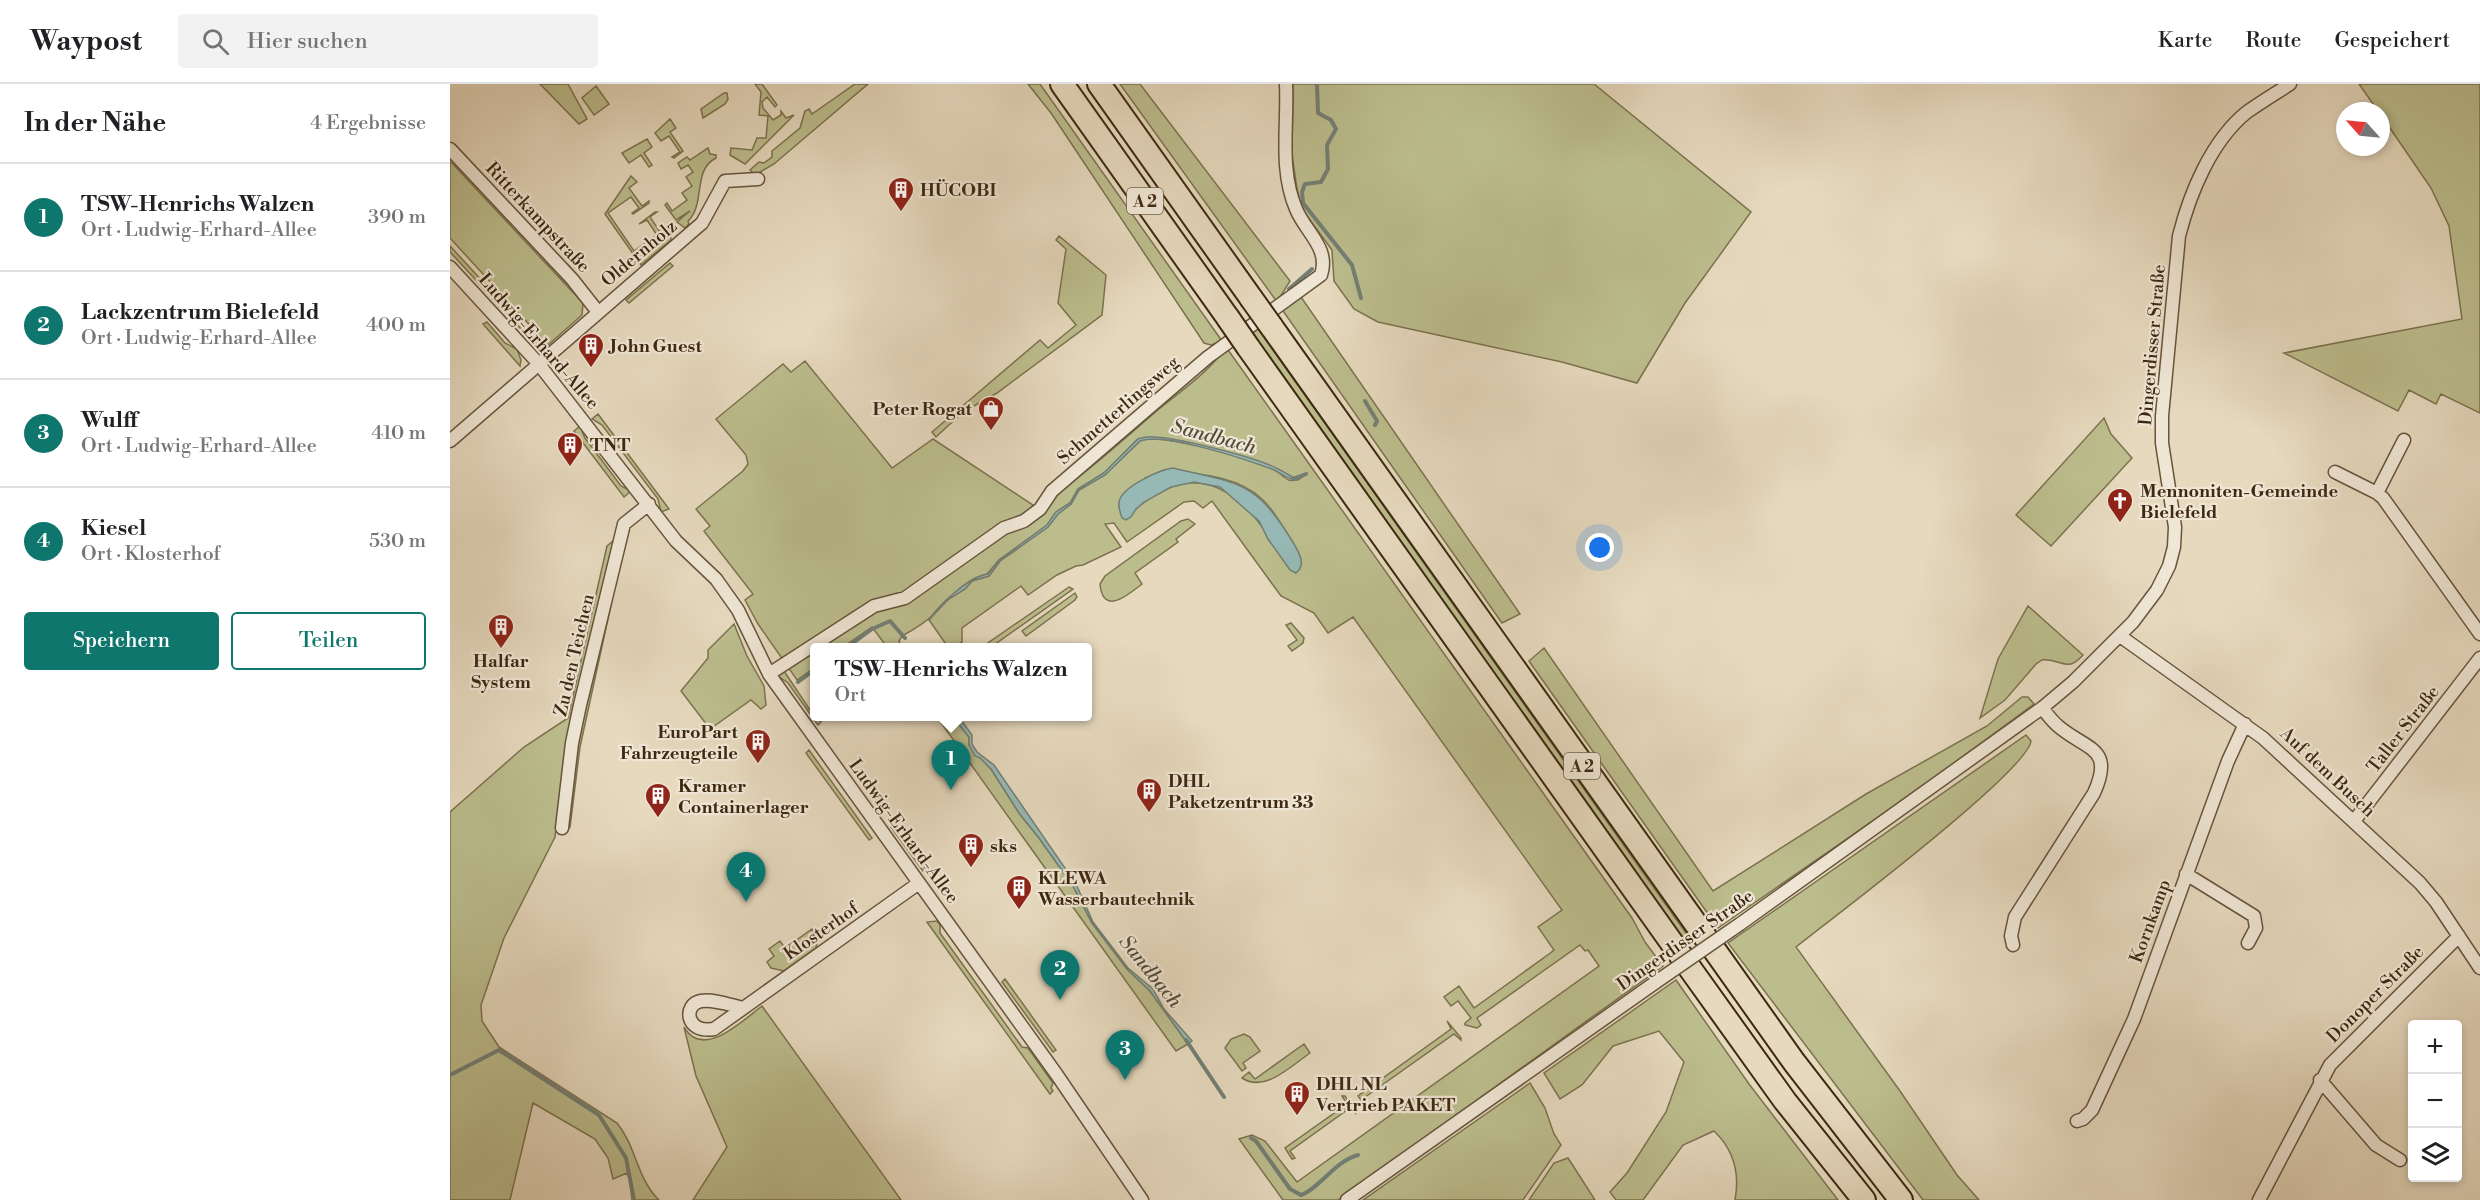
<!DOCTYPE html>
<html lang="de">
<meta charset="utf-8">
<style>
body{margin:0;font-family:"Libre Bodoni",serif;background:#f2f2f2;color:#202124}
.controls{position:absolute;right:18px;bottom:18px;display:grid;overflow:hidden;border-radius:6px;box-shadow:0 3px 9px #0003}
.controls button{width:54px;height:54px;display:grid;place-items:center;padding:0;border:0;border-bottom:2px solid #e0e0e0;background:#fff;color:#202124;font:30px sans-serif}
.compass{position:absolute;left:1886px;top:18px;width:54px;height:54px;border-radius:50%;background:#fff;box-shadow:0 3px 9px #0003;rotate:297deg}
.you{position:absolute;left:1150px;top:464px;width:21px;height:21px;margin:-15px;border:4px solid #fff;border-radius:50%;background:#1a73e8;box-shadow:0 0 0 9px #1a73e833}
.badge{display:grid;place-items:center;width:39px;height:39px;border-radius:50%;background:#0f766e;color:#fff;font-size:20px;font-weight:700}
.pin{position:absolute;translate:-50% -50px;filter:drop-shadow(0 2px 3px #0008)}
.pin::after{content:'';position:absolute;top:32px;width:21px;height:18px;background:inherit;clip-path:polygon(0 0,100% 0,50% 100%)}
.popup{position:absolute;left:360px;top:559px;width:282px;height:78px;box-sizing:border-box;display:grid;place-content:center;border-radius:6px;background:#fff;filter:drop-shadow(0 2px 4px #0005);font-size:20px;white-space:nowrap;color:#757577}
.popup b{font-size:22px;color:#202124}
.popup::after{content:'';position:absolute;left:50%;top:100%;margin-left:-12px;border:12px solid transparent;border-top-color:#fff}
.list{margin:0;padding:0;list-style:none}
h2{display:flex;justify-content:space-between;align-items:center;height:78px;margin:0;padding:0 24px;font-size:26px}
h2 small{font-size:20px;font-weight:400;color:#757577}
.list li{display:grid;grid-template-columns:39px 1fr auto;gap:18px;align-items:center;box-sizing:border-box;height:108px;padding:0 24px;border-top:2px solid #e0e0e0}
.list b{display:block;font-size:22px;white-space:nowrap}
.list p{margin:0;font-size:20px;white-space:nowrap;color:#757577}
.list em{font-size:20px;font-style:normal;color:#757577}
.actions{display:flex;gap:12px;padding:18px 24px}
.actions a{flex:1;padding:14px 0;border:2px solid #0f766e;border-radius:6px;text-align:center;font-size:21px;color:#0f766e}
.actions .main{background:#0f766e;color:#fff}
.icon{flex:none;width:33px;height:33px;fill:none;stroke:currentColor;stroke-width:2;stroke-linecap:round;stroke-linejoin:round}
.map{position:relative;flex:none;width:2030px;height:1116px;overflow:hidden}
header{display:flex;align-items:center;gap:36px;box-sizing:border-box;height:84px;padding:0 30px;background:#fff;border-bottom:2px solid #e0e0e0}
header strong{font-size:28px}
nav{display:flex;gap:33px;margin-inline-start:auto;font-size:21px}
.search{width:420px;height:54px;background:#f2f2f2;display:flex;align-items:center;gap:15px;box-sizing:border-box;padding:0 21px;border-radius:6px;color:#757577;font-size:22px}
main{display:flex}
aside{flex:1;background:#fff}
.map>svg:first-child{display:block}
</style>
<header>
<strong>Waypost</strong>
<div class="search"><svg class="icon" aria-label="search" viewBox="0 0 24 24"><circle cx="10" cy="10" r="6"/><path d="M15 15l6 6"/></svg>Hier suchen</div>
<nav><a>Karte</a><a>Route</a><a>Gespeichert</a></nav>
</header>
<main>
<aside>
<h2>In der Nähe<small>4 Ergebnisse</small></h2>
<ul class="list">
<li><span class="badge">1</span><div><b>TSW-Henrichs Walzen</b><p>Ort · Ludwig-Erhard-Allee</p></div><em>390 m</em></li>
<li><span class="badge">2</span><div><b>Lackzentrum Bielefeld</b><p>Ort · Ludwig-Erhard-Allee</p></div><em>400 m</em></li>
<li><span class="badge">3</span><div><b>Wulff</b><p>Ort · Ludwig-Erhard-Allee</p></div><em>410 m</em></li>
<li><span class="badge">4</span><div><b>Kiesel</b><p>Ort · Klosterhof</p></div><em>530 m</em></li>
</ul>
<div class="actions"><a class="main">Speichern</a><a>Teilen</a></div>
</aside>
<div class="map">
<svg width="2030" height="1116" viewBox="0 0 2030 1116">
<rect width="100%" height="100%" fill="#e6d9be"/>
<filter id="stains"><feTurbulence type="fractalNoise" baseFrequency=".00333" numOctaves="4"/><feColorMatrix values="0 0 0 0 .2 0 0 0 0 .09 0 0 0 0 .02 0 0 0 .5 -.17"/></filter>
<radialGradient id="worn" r=".72"><stop offset=".6" stop-color="#630" stop-opacity="0"/><stop offset="1" stop-color="#630" stop-opacity=".3"/></radialGradient>
<path fill="#bcbd8d" stroke="#7c724e" stroke-width="1.5" fill-rule="evenodd" d="M90,0H118L137,35L129,40Z
M305,0H312L327,21L325,23L317,13L312,18L313,24L323,36L331,31V27L336,34L344,31L295,80L280,71L281,64L302,66L307,54H316L318,32L309,31L311,8Z
M405,0H418L324,80L305,91L300,86L309,78L314,79L322,73V67L350,44L355,27L359,25L362,30Z
M578,0H590L772,257L761,261L754,259L601,29Z
M670,0H690L840,197L827,218Z
M843,0H1144L1301,128L1235,219L1187,299L1112,278L928,238L904,225L884,197L882,166L852,125L847,105L842,70Z
M1909,0H2030V329L1991,310L1986,320L1959,306L1948,327L1834,269L2012,235L1999,142L1981,104L1931,31V27H1928Z
M146,2L159,20L144,31L132,14Z
M274,9H277L278,15L275,20L253,34L251,25Z
M220,35L226,44L220,48L233,67L224,74L222,73L230,68L219,52L211,57L205,49Z
M197,55L202,63L194,69L202,81L199,83L191,71L179,79L172,69Z
M258,64L260,70L266,71V74C242,86 256,120 238,137L239,140L235,144L227,138L240,127L226,136L215,121L217,119L222,127L237,116L232,109L242,102L236,93L243,88L238,81L231,85L228,79L237,73L240,76Z
M0,77L133,219L132,231L98,261L0,154Z
M181,92L187,98L179,104L192,122L199,117V119L183,130L182,129L189,124L181,113L158,129L184,167L207,151L197,136L189,140L205,128H207L200,133L210,148L217,143L220,147L221,156L191,181L155,130Z
M609,152L656,191L652,231L547,309L513,328L486,353L482,348L590,256L598,264L626,241L608,219L616,165L606,156Z
M0,162L93,263C81,264 74,257 72,246L0,168Z
M220,179L223,182L179,219L176,216Z
M851,213L1070,530L1052,539L831,224Z
M37,238L55,259L67,265L71,276L70,282L33,240Z
M808,245L1243,859L1238,862C1095,656 946,454 802,249Z
M776,263L1182,834L1195,858L1213,882L888,1116H833L789,1055L802,1051L815,1057L847,1098L1149,882L1138,866L1135,867L1130,861L1027,934L1031,941L1027,944L1015,941V939L1021,934L1008,917L1001,922L994,913L1009,902L1024,924L1099,870L1104,866L1088,843L1112,826L903,533L878,549L864,529L831,512L762,417L753,424L744,417L734,418L677,458L664,439L655,440L671,463L633,481L626,482L607,491L578,511L571,502L512,544V558L504,563H498L479,536L497,516L515,505L522,497L539,492L550,477L598,443L608,430L621,420L629,406L655,391L690,357C710,348 800,375 824,385C829,388 834,394 839,396C846,398 852,394 856,390L841,394C817,377 715,347 688,355L654,389L628,405L620,419L606,428L597,441L549,476L537,490C516,494 499,515 484,530C475,539 463,546 452,552L449,557L452,563H437L422,543L393,563L364,564V584L347,596L308,540L295,516L303,510L254,447L260,442L246,425L293,387L298,380L296,371L266,335L333,280L341,288L355,277L442,384L483,355L583,421L580,429C626,398 667,361 709,325C732,306 759,288 776,263ZM714,386C746,390 787,391 812,415C824,426 833,443 842,457L818,455C813,441 804,432 793,422C759,387 721,395 686,425L695,394Z
M148,330L219,425L211,428L208,415L152,341L142,335Z
M1654,334L1661,350L1682,374L1601,462L1566,431Z
M130,342L135,354L171,402L181,407L174,413L124,347Z
M738,435L745,440L726,455L728,458L685,489L692,500C679,510 653,533 650,500L655,492L731,437Z
M163,457L166,458L108,729L105,753L54,854L31,921L32,937L49,963L167,1039C186,1062 187,1095 209,1116H182L180,1097L177,1089L163,1095L158,1074L145,1055L83,1019L60,1116H0V728L74,663L118,634L157,462Z
M619,503L623,505L541,563H532Z
M625,509L627,513L625,516L576,552L572,547Z
M161,521L130,663L120,743L116,746L127,662L156,531Z
M1578,522L1633,571C1616,590 1612,574 1592,576L1586,580L1555,616L1530,634L1548,575Z
M841,539L854,554L853,559L842,567L838,562L847,556L836,541Z
M284,540L297,572L314,602L316,621L311,625L301,616L260,645L231,607L258,574V566Z
M1094,564L1263,807L1416,710L1537,642L1572,613H1578L1584,620L1469,705L1268,844L1079,577Z
M334,587L364,632L371,638L368,641L338,599L328,592Z
M487,633H503L519,653V661L541,685L569,729L589,754L623,802L642,839L677,885L700,907L738,960L726,967Z
M1576,651L1581,657C1577,688 1381,835 1346,863L1450,1007L1507,1091L1529,1116H1473L1278,859Z
M359,666L422,754L419,756L356,669Z
M444,740L476,785L473,787L441,743Z
M487,837L490,841V849L572,963L578,964L603,999L601,1004L603,1007L600,1010L477,838Z
M362,845L368,854L366,864L334,887L321,884L317,878L324,872L319,865L330,857L335,864Z
M555,895L606,966L603,968L552,898Z
M1226,896L1299,1000L1388,1116H1285C1290,1089 1284,1066 1264,1047L1233,1061L1193,1116H1166L1160,1108L1177,1089L1216,1028L1234,978L1209,947L1163,962L1132,1001L1110,1015L1094,989Z
M312,922L451,1116H243L277,1063L246,992L234,943C253,976 292,937 312,922Z
M997,937L1011,954V956L1004,950L911,1016L908,1012L1001,945Z
M794,950L800,953L810,967L793,979L796,984L792,987L775,964L781,955Z
M854,960L860,969C841,982 815,1009 792,994L799,988L805,995Z
M1080,999L1095,1024L1104,1050L1111,1061L1073,1116H913Z
M892,1012H895L906,1030L900,1024L840,1067L845,1074L842,1075L835,1064L897,1020Z
M1118,1074L1145,1116H1079L1104,1079Z"/>
<path fill="#97b9b6" stroke="#737f74" stroke-width="1.5" d="M696,353C719,351 806,373 828,385C835,388 841,393 848,396C837,396 832,389 822,385C797,376 712,347 690,357L655,391L629,406L621,420L608,430L598,443L550,477L539,492L522,497L515,505L497,516L479,536C488,521 519,493 538,490L549,476L597,441L606,428L620,419L628,405L654,389L688,355Z
M723,384C791,400 806,397 844,460C850,470 856,481 846,489L840,486L818,455L809,437L770,403L744,398L721,403L694,418L686,425L681,433L676,436L672,434C670,428 667,421 670,415C675,402 709,386 723,384Z
M503,633H509L522,651V660L527,668L544,681L626,800L643,838L678,884L703,905L714,925L742,957L738,960L700,907L677,885L642,839L623,802L589,754L569,729L541,685L530,674L525,672L519,661V653Z"/>
<g fill="none" stroke-linecap="round" stroke-linejoin="round">
<path stroke="#737f74" stroke-width="4" d="M867,0L868,29L881,36L886,45L877,61L878,85L871,98L855,100L852,108L853,119L902,181L911,214
M839,205L862,185
M915,317L927,337L925,341
M843,395L856,390
M396,564L422,545L440,537L455,554
M348,598L364,586
M736,956L774,1013
M0,991L49,966L149,1031L176,1074L184,1116
M801,1054L806,1057L840,1105L851,1111C869,1105 885,1077 908,1071"/>
<defs>
<path id="minor" d="M0,65L122,195L148,228
M0,183L88,279L226,457L266,495L288,526L319,590L607,991L692,1116
M0,357L252,139L275,97L308,95
M1885,388L1927,409L1933,414L2030,550
M1927,409L1954,356
M1670,552L1813,654L1970,799L1986,818L2030,884
M319,590L424,522L455,514L554,444L574,437L590,425L602,407L758,273L871,191C880,164 856,149 846,125C829,85 838,42 836,0
M1904,737L2030,574
M112,744L122,659L130,621L174,440L199,420
M1736,790L1804,832L1806,844L1798,859
M1290,840L1592,624L1623,598L1683,538L1707,506L1719,482L1724,463L1725,443L1712,359V332L1729,152C1740,109 1761,57 1797,28C1811,18 1826,9 1840,0
M1563,861L1561,852L1565,833L1644,709C1665,663 1636,666 1608,642C1602,637 1597,630 1592,624
M293,924C280,921 264,915 251,917C233,920 235,950 264,945L469,799
M1870,996L1926,1061L1950,1076
M1627,1037L1633,1035L1642,1026L1684,935L1778,677L1795,640
M897,1116L1206,898
M1809,1116L1880,981L2009,852"/>
<path id="motorway" d="M612,0L778,234
M649,0L801,214
M821,242L1344,978L1451,1116
M798,263L1244,890L1335,1017L1414,1116"/>
</defs>
<use href="#minor" stroke="#67543c" stroke-width="15"/>
<use href="#motorway" stroke="#3d2810" stroke-width="26"/>
<use href="#minor" stroke="#efe6d5" stroke-width="12"/>
<use href="#motorway" stroke="#e6d9be" stroke-width="22"/>
<defs>
<path id="minor-bridge" d="M1206,898L1290,840"/>
<path id="motorway-bridge" d="M801,214L821,242
M778,234L798,263"/>
</defs>
<use href="#minor-bridge" stroke="#67543c" stroke-width="15" stroke-linecap="butt"/>
<use href="#motorway-bridge" stroke="#3d2810" stroke-width="26" stroke-linecap="butt"/>
<use href="#minor-bridge" stroke="#efe6d5" stroke-width="12"/>
<use href="#motorway-bridge" stroke="#e6d9be" stroke-width="22"/>
</g>
<defs>
<symbol id="building-pin" viewBox="-11 -11 22 30"><path d="M0 17L-7.5 6A9.5 9.5 0 1 1 7.5 6Z" fill="#8f2418" stroke="#efe6d5"/><path d="M-4-6H4V6H1V3H-1V6H-4ZM-2.5-4.3h1.7v1.8h-1.7ZM.8-4.3h1.7v1.8H.8ZM-2.5-1h1.7V.8h-1.7ZM.8-1h1.7V.8H.8Z" fill="#fff"/></symbol>
<symbol id="shop-pin" viewBox="-11 -11 22 30"><path d="M0 17L-7.5 6A9.5 9.5 0 1 1 7.5 6Z" fill="#8f2418" stroke="#efe6d5"/><path d="M-5-2.5h2.3a2.7 3.5 0 0 1 5.4 0H5L5.5 6h-11ZM-1.5-2.5h3a1.5 2.3 0 0 0-3 0Z" fill="#fff"/></symbol>
<symbol id="church-pin" viewBox="-11 -11 22 30"><path d="M0 17L-7.5 6A9.5 9.5 0 1 1 7.5 6Z" fill="#8f2418" stroke="#efe6d5"/><path d="M-1.2-6h2.4v3.5h3.3v2.4h-3.3V6h-2.4V-.1h-3.3v-2.4h3.3Z" fill="#fff"/></symbol>
</defs>
<g fill-rule="evenodd">
<use href="#building-pin" x="436" y="91" width="30" height="40"/>
<use href="#building-pin" x="126" y="247" width="30" height="40"/>
<use href="#shop-pin" x="526" y="310" width="30" height="40"/>
<use href="#building-pin" x="105" y="346" width="30" height="40"/>
<use href="#church-pin" x="1655" y="402" width="30" height="40"/>
<use href="#building-pin" x="36" y="528" width="30" height="40"/>
<use href="#building-pin" x="293" y="643" width="30" height="40"/>
<use href="#building-pin" x="684" y="692" width="30" height="40"/>
<use href="#building-pin" x="193" y="697" width="30" height="40"/>
<use href="#building-pin" x="506" y="747" width="30" height="40"/>
<use href="#building-pin" x="554" y="789" width="30" height="40"/>
<use href="#building-pin" x="832" y="995" width="30" height="40"/>
</g>
<g text-anchor="middle" stroke-width="4.5" stroke-linejoin="round" paint-order="stroke">
<g fill="#efe6d5" stroke="#72614b" stroke-width="1.5">
<rect x="677" y="104" width="36" height="26" rx="4.5"/>
<rect x="1114" y="669" width="36" height="26" rx="4.5"/>
</g>
<g font-size="16" font-weight="bold" fill="#3d2810">
<text x="695" y="123">A 2</text>
<text x="1132" y="688">A 2</text>
</g>
<g font-size="18" font-weight="bold" fill="#3d2810" stroke="#efe6d5" text-anchor="start">
<text x="470" y="112">HÜCOBI</text>
<text x="160" y="268">John Guest</text>
<text x="522" y="331" text-anchor="end">Peter Rogat</text>
<text x="140" y="367">TNT</text>
<text x="1690" y="413">Mennoniten-Gemeinde<tspan x="1690" dy="21">Bielefeld</tspan></text>
<text x="51" y="583" text-anchor="middle">Halfar<tspan x="51" dy="21">System</tspan></text>
<text x="288" y="654" text-anchor="end">EuroPart<tspan x="288" dy="21">Fahrzeugteile</tspan></text>
<text x="718" y="703">DHL<tspan x="718" dy="21">Paketzentrum 33</tspan></text>
<text x="228" y="708">Kramer<tspan x="228" dy="21">Containerlager</tspan></text>
<text x="540" y="768">sks</text>
<text x="588" y="800">KLEWA<tspan x="588" dy="21">Wasserbautechnik</tspan></text>
<text x="866" y="1006">DHL NL<tspan x="866" dy="21">Vertrieb PAKET</tspan></text>
</g>
<g font-size="18" fill="#3d2810" stroke="#efe6d5">
<text transform="translate(88 133) rotate(47)" y="6">Ritterkampstraße</text>
<text transform="translate(189 169) rotate(-40)" y="6">Oldernholz</text>
<text transform="translate(89 257) rotate(49)" y="6">Ludwig-Erhard-Allee</text>
<text transform="translate(1702 261) rotate(-85)" y="6">Dingerdisser Straße</text>
<text transform="translate(668 326) rotate(-41)" y="6">Schmetterlingsweg</text>
<text transform="translate(124 571) rotate(-77)" y="6">Zu den Teichen</text>
<text transform="translate(1953 645) rotate(-52)" y="6">Taller Straße</text>
<text transform="translate(1878 688) rotate(43)" y="6">Auf dem Busch</text>
<text transform="translate(454 747) rotate(54)" y="6">Ludwig-Erhard-Allee</text>
<text transform="translate(1700 837) rotate(-70)" y="6">Kornkamp</text>
<text transform="translate(371 847) rotate(-35)" y="6">Klosterhof</text>
<text transform="translate(1235 856) rotate(-35)" y="6">Dingerdisser Straße</text>
<text transform="translate(1925 910) rotate(-45)" y="6">Donoper Straße</text>
</g>
<g font-size="20" font-style="italic" fill="#544c3a" stroke="#efe6d5">
<text transform="translate(764 352) rotate(15)" y="7">Sandbach</text>
<text transform="translate(701 887) rotate(51)" y="7">Sandbach</text>
</g>
</g>
<rect width="100%" height="100%" filter="url(#stains)"/>
<rect width="100%" height="100%" fill="url(#worn)"/>
</svg>
<div class="controls">
<button>+</button>
<button>−</button>
<button><svg class="icon" aria-label="layers" viewBox="0 0 24 24"><path d="M12 4l9 5-9 5-9-5zM3 14l9 5 9-5"/></svg></button>
</div>
<svg class="compass" viewBox="-18 -18 36 36"><path d="M0-13l5 13h-10z" fill="#e53935"/><path d="M0 13l5-13h-10z" fill="#757577"/></svg>
<div class="you"></div>
<div class="pin badge" style="left:501px;top:706px">1</div>
<div class="popup"><b>TSW-Henrichs Walzen</b>Ort</div>
<div class="pin badge" style="left:610px;top:916px">2</div>
<div class="pin badge" style="left:675px;top:996px">3</div>
<div class="pin badge" style="left:296px;top:818px">4</div>
</div>
</main>
